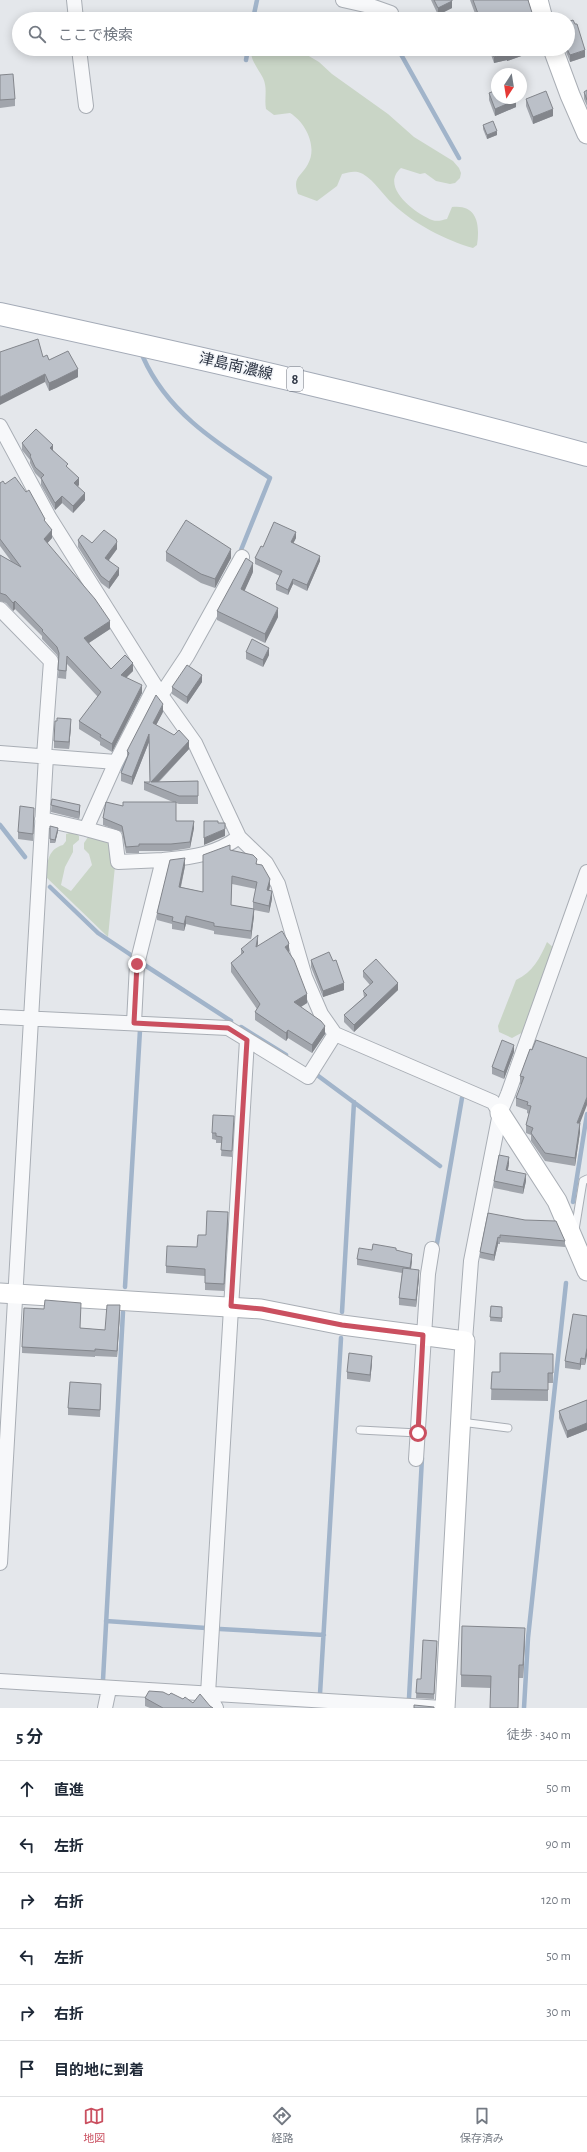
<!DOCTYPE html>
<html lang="ja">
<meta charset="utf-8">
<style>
body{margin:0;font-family:"Alegreya Sans","Noto Sans JP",sans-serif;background:#f6f6f7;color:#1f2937}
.compass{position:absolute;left:491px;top:68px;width:36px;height:36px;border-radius:50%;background:#fff;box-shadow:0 2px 10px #0003;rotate:192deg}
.stop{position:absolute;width:12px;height:12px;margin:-9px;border:3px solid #ca5060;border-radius:50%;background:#fff}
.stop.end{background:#ca5060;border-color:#fff;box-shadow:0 1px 4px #0008}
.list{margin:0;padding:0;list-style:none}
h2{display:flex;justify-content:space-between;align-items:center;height:52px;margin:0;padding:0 16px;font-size:17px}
h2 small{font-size:13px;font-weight:400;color:#747a83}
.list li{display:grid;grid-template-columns:26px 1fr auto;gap:12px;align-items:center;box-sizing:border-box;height:56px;padding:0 16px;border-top:1px solid #e0e1e3}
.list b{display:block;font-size:15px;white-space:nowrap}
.list em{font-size:13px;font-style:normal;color:#747a83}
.icon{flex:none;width:22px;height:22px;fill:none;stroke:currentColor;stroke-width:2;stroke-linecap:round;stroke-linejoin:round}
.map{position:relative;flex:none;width:587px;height:1708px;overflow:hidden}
.search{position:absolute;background:#fff;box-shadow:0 2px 10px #0003;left:12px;right:12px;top:12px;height:44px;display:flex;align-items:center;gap:10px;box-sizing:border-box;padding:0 14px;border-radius:22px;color:#747a83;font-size:15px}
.sheet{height:388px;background:#fff}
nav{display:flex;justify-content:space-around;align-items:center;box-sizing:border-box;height:56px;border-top:1px solid #e0e1e3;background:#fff;font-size:11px;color:#747a83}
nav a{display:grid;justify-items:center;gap:2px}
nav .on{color:#ca5060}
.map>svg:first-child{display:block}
</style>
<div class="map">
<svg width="587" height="1708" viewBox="0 0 587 1708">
<rect width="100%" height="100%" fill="#e4e7eb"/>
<path fill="#c9d5c6" d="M251,49H297L319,62L332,74L388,114L414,137L453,161L459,168L461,173L460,178L455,183L450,184L436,181L425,173L420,174L401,168C379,187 416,214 432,220C438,222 442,220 447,219L452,207C478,204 480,226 477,245L473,248C445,240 414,224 393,204C382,194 375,181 363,174C356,170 349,172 342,174L337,186L317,201L298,194C292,177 301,177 308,164C318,146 305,122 290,113L274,115L266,109C264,98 268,89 263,78C258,68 250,60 251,49Z
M73,832L79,836V840L73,845V852L65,867L61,885L71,891L92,865L89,854L84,849V843L90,834L113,840L115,866L108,937L46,877C47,862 48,849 63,845L66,841V834Z
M547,942L555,949L525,1031L512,1038L499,1032L498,1026L516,980C533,972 540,958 547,942Z"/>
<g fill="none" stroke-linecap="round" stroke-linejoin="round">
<path stroke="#a1b4ca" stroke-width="4.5" d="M253,19L257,0
M398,49L459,158
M246,60L248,49
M143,357C168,414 220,445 270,478L239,555
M122,769L129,754
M0,825L25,857
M50,887L98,933L134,957
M143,967V964L231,1021
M241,1027L286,1055
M317,1075L440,1166
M573,1202L587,1114
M436,1249L462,1098
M125,1287L140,1030
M342,1312L354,1102
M106,1621L206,1628
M220,1629L324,1635
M103,1680L123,1312
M320,1694L341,1338
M409,1698L422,1458
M524,1708L528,1638L566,1283"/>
<defs>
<path id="lane" d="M575,1230L583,1181L587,1179
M461,1422L508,1428
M360,1430L418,1433"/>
<path id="street" d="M74,0L76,19
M343,0L374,7L391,13
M79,49L86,106
M0,426L49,517L161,695L195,743L239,837L266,863L278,884L305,977L321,1014L335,1034L493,1102L500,1113
M0,609L51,661L44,756
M161,695L187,656L242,557
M0,753L116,762
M42,819L86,829
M163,860C192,857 215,855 239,837
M0,1017L228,1028L308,1077L335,1034
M134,1023L137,964L163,860L118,862L115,837L86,829L116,762L155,686
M465,1341L471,1261L500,1113L508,1094L587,872
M416,1459L428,1274L432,1249
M0,1563L46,756
M0,1681L443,1708
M105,1708L109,1689
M216,1708L208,1694L247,1040"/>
<path id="secondary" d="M538,0L543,19
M553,49L570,95L587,134
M500,1113L557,1201L587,1271
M0,1293L261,1309L342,1325L465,1341L445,1708"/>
<path id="primary" d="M0,314C197,357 393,401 587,455"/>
</defs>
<use href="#lane" stroke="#a9aeb5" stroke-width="9"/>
<use href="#street" stroke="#a9aeb5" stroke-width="16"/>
<use href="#secondary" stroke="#a9aeb5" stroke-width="21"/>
<use href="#primary" stroke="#a4abb7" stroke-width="24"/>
<use href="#lane" stroke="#f7f8fa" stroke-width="7"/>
<use href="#street" stroke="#f7f8fa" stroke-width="14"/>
<use href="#secondary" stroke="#fff" stroke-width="19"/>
<use href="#primary" stroke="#fff" stroke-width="22"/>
</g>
<path fill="#a1a5ac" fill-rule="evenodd" d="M431,0H452V8L438,15Z
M470,0H528L534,19H477Z
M489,49H541L507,61V60L494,63Z
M565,49H568L585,57L570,62Z
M0,75L15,99V106L0,108Z
M587,90V106L584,99V92Z
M489,93L516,107L495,116L489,100Z
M526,99L553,116L533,124L526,106Z
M483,125L497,135L487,139L483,129Z
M43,357L49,360L78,377L56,388L49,391L45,382Z
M22,443L53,450L68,468L79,485L78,486L85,500L73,513L62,503L55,510L41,485V479L35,473L30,463V460L22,450Z
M0,483L5,484L45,522L52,538L47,543L110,629L89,643L111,669L133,671L126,677L142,693L112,752L100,745V742L79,729V721L98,697L67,664L66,679L58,678L59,660L57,655L42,639V636L15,609L13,611L6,603L0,601V555L11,561L0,546Z
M296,538L293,543L320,561L307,591L293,584L288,595L276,590V584L280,576L255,564V558L263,547Z
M78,540L117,549L109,560L119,575L109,589L101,583L78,547Z
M166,552L231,558L215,588L201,583L166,561Z
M253,572L244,591L278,617L265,643L217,620V611Z
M246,652L269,655L263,667L246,659Z
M202,682L187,704L172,694V687Z
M163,712L156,725L189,749L159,782L198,781V804H179L176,803V821L194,828L190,848L171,851H139V853H126L122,832L103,825V818L123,806L173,802L144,790V782H150L149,742L132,785L121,781V773L127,759V751Z
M71,726L69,749L54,748V741Z
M52,799L80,812L79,819L51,812Z
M34,815L33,841L18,839V832Z
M50,826L58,831L55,843H50Z
M230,850L257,864L270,886L269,891L272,899L269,913L254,910V916L251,939L214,934V931L186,924L184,931L172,929V924L157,920V913L185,866L181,887L203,892ZM232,884L256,889L253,902V909L231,905Z
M258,943L257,947L289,953L307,1003L301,1007L325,1034L312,1053L288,1038L286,1041L255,1020V1012L257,1009L231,972V963L241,955V949Z
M311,960L333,961L344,990L323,997L311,967Z
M363,971L398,990L354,1032L344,1022V1015L364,997L363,991L370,985L363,977Z
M530,1049L580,1123V1132L575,1166L545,1161L531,1141V1135L526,1133V1125L529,1114L527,1113V1110L516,1106V1098L521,1085L520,1084V1076Z
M514,1052L504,1079L492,1074V1067Z
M234,1123L232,1157L221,1156L222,1143H216V1140L212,1139V1133Z
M509,1164L508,1170L526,1181L523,1194L494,1188V1181Z
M488,1213L565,1241V1247L500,1242V1244H498L494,1261L480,1258V1252Z
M228,1219L224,1291L205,1290V1276L166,1273V1266L197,1247L206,1235Z
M372,1250H396L412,1261L411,1269L419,1278L416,1307L399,1305V1298L402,1273L357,1265V1259Z
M491,1306L502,1307V1322L490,1321Z
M120,1312L117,1357L95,1356V1357L22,1353V1347L80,1328L105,1330Z
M587,1316V1355L585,1365H581L580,1370L565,1368V1361Z
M553,1354V1383H548V1401L491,1400L492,1372H500Z
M372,1363L370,1382L347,1379V1372Z
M101,1392L100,1417L68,1415V1408Z
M587,1400V1430L567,1438L559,1418V1411Z
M525,1640L523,1678H519L491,1688L461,1687V1675Z
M437,1646L434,1699L416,1698L417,1679H421Z
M169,1695L193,1703L210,1706L213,1708H150L145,1706V1698Z"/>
<path fill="#83868c" d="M452,1V8L438,15V8Z
M523,49H541L507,61V55Z
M585,50V57L570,62V55Z
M507,53V60L494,63V57Z
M516,100V107L495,116V109Z
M553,109V116L533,124V117Z
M497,131V135L487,139V135Z
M78,369V377L56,388L49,391V383Z
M45,374V382L0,405V397Z
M53,445V452L50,448Z
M79,478V485L74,490V483Z
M85,493V500L73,513V506Z
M62,496V503L55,510V503Z
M52,530V538L44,547V539Z
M296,532V538L291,548V542Z
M117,542V549L105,565V558Z
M231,549V558L215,588V579Z
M320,556V561L307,591V585Z
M253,563V572L241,599V589Z
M119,568V575L109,589V582Z
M293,579V584L288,595V590Z
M15,601V609L13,611V603Z
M278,608V617L265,643V634Z
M110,621V629L84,646V638Z
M269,648V655L263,667V660Z
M133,663V671L121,683V675Z
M202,675V682L187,704V697Z
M142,685V693L112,752V744Z
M163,704V712L153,731V723Z
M71,719V726L69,749V742Z
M149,734V742L132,785V777Z
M189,741V749L154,786L151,782Z
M80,805V812L79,819V812Z
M194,821V828L190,848V842Z
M58,828V831L55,843V840Z
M225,829V836L204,845V838Z
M185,858V866L179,894V887Z
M270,879V886L267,898V890Z
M272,891V899L269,913V906Z
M254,909V916L251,939V931Z
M186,916V924L184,931V924Z
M258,935V943L256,956V947Z
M289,944V953L285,947Z
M344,983V990L323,997V991Z
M398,983V990L354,1032V1025Z
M307,994V1003L294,1011V1002Z
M325,1026V1034L312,1053V1045Z
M288,1030V1038L286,1041V1033Z
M514,1045V1052L504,1079V1072Z
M587,1097V1105L577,1131V1123Z
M580,1123V1132L575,1166V1158Z
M509,1157V1164L506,1177V1170Z
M526,1174V1181L523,1194V1187Z
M228,1212V1219L224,1291V1284Z
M498,1237V1244L494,1261V1255Z
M412,1254V1261L410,1274V1268Z
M419,1270V1278L416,1307V1300Z
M120,1305V1312L117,1357V1351Z
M587,1348V1355L585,1365V1359Z
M372,1356V1363L370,1382V1375Z
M581,1358V1365L580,1370V1364Z
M587,1423V1430L567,1438V1431Z
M525,1628V1640L523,1678V1665Z"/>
<path fill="#bbc0c8" stroke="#83868c" d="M434,0H452V1L438,8Z
M473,0H528L534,19H480Z
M573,20L575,24H577L585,50L570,55L567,49H568V22Z
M491,49H523L507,55V53L494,57Z
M13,74L15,99L0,100V75Z
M497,90V98H515L516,100L495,109L489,93Z
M587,90V100L584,92Z
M546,91L553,109L533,117L526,99Z
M493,121L497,131L487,135L483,125Z
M38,339L43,357L47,355L49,360L68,351L78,369L56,380L49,383L45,374L0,397V352Z
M36,429L53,445L50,448L68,464L66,466L79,478L74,483L85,493L73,506L62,496L55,503L41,478L44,475L35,467L30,456L31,455L22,443Z
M15,477L26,492L29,490L45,519L44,520L52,530L44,539L95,599L110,621L84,638L111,669L125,655L133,663L121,675L142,685L112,744L100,737L101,735L79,721L101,692L67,656L66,671L58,670L59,653L57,647L42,631L43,630L15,601L13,603L6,595L0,593V555L21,567L0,539V483L3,481L5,484Z
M186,520L231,549L215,579L201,574L166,552Z
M274,522L296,532L291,542L320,556L307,585L293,579L288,590L276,584L282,571L255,558L261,546L263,547Z
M104,530L116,539L117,542L105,558L119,568L109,582L101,576L78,540L82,535L92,543Z
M246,558L253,563L241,589L278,608L265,634L217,611Z
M252,639L269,648L263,660L246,652Z
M187,665L202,675L187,697L172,687Z
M156,695L163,704L153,723L174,735L179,730L189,741L151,782L198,781V796H179L144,782H150L149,734L132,777L121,773L129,753L127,751Z
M57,718L71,719L69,742L54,741L55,721H57Z
M52,799L80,805L79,812L51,805Z
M106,802L123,806V802H176V821H194L190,842L171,844H139V846L126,847L122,826L103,818Z
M20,806L34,808L33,834L18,832Z
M204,821H218V823H225V829L204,838Z
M50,826L58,828L55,840L50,839Z
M230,845V850L253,855L257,859L256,864L262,865L270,879L267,890L272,891L269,906L253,902L257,882L232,876L231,905L254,909L251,931L214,926V923L186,916L184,924L172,921L173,917L157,913L170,860L185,858L179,887L203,892V855Z
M282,931L288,941L289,944L285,947L294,960L307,994L294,1002L321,1021L325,1026L312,1045L288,1030L286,1033L255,1012L260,1004L231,963L244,952L241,949L258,935L256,947Z
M329,952L333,961L336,960L344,983L323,991L311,960Z
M376,959L398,983L354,1025L344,1015L367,995L363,991L373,982L363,971Z
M502,1040L514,1045L504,1072L492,1067Z
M536,1040L587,1058V1097L577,1123H580L575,1158L545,1153L531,1133L533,1128L526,1125L531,1106L527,1105L528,1102L516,1098L524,1077L520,1076L530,1049L532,1050Z
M213,1115L234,1116L232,1151L221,1150L222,1137L216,1136V1133H212Z
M499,1155L509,1157L506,1170L526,1174L523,1187L494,1181Z
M207,1211L228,1212L224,1284L205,1283V1269L166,1266L167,1246L197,1247L198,1235H206Z
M488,1213L525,1220L556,1221L565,1241L500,1235V1238L498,1237L494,1255L480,1252Z
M373,1244L396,1248V1250L412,1254L410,1268L357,1259L359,1248L372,1250Z
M403,1268L419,1270L416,1300L399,1298Z
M45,1300L81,1303L80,1328L105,1330L107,1305H120L117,1351L95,1349V1351L22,1347L24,1308L44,1309Z
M491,1306L502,1307V1318L490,1317Z
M573,1314L587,1316V1348L585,1359L581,1358L580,1364L565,1361Z
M349,1353L372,1356L370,1375L347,1372Z
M500,1353L553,1354V1373H548V1390L491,1389L492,1372H500Z
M70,1382L101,1384L100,1410L68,1408Z
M587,1400V1423L567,1431L559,1411Z
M462,1626L525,1628L523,1665H519L518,1708H490L491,1676L461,1675Z
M423,1640L437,1641L434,1694L416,1693L417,1679H421Z
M149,1691L163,1692L169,1695L171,1693L183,1699L185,1697L193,1703L200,1694L210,1706L213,1708H163L145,1698Z
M414,1705L434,1707V1708H414Z"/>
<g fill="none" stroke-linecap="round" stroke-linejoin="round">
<path stroke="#ca5060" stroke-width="5" d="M137,964L134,1023L228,1028L247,1040L231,1306L262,1309L342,1325L423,1335L418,1433"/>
</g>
<g text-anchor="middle" stroke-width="3" stroke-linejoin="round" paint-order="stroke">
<rect fill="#f4f6f9" stroke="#686e7a" stroke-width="1" x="287" y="367" width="16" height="24" rx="3"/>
<g font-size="14" font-weight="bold" fill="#2c3443">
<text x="295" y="384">8</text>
</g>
<g font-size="15" fill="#2c3443" stroke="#f4f6f9">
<text transform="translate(236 366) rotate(13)" y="5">津島南濃線</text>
</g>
</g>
</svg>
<svg class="compass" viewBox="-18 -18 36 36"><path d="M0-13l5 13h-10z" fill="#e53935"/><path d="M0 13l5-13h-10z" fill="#747a83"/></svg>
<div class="stop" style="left:418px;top:1433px"></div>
<div class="stop end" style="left:137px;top:964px"></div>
<div class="search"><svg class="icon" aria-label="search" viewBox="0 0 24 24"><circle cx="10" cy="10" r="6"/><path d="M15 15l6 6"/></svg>ここで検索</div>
</div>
<section class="sheet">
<h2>5 分<small>徒歩 · 340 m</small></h2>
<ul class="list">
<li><svg class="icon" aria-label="ahead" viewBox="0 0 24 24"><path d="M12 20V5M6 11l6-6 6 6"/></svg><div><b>直進</b></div><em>50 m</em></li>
<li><svg class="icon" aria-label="left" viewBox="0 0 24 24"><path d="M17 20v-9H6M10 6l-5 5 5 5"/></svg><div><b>左折</b></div><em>90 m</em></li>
<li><svg class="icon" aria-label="right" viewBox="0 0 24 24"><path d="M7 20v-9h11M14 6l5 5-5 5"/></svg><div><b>右折</b></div><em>120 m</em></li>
<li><svg class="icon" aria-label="left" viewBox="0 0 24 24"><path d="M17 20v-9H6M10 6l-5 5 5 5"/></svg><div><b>左折</b></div><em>50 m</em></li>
<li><svg class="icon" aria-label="right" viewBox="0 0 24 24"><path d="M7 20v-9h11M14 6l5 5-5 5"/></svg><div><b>右折</b></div><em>30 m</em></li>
<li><svg class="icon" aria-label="arrive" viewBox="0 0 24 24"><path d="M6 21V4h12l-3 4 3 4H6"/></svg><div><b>目的地に到着</b></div></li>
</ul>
</section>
<nav>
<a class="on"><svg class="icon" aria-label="map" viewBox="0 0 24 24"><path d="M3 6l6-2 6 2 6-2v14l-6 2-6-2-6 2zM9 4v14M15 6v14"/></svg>地図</a>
<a><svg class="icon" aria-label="directions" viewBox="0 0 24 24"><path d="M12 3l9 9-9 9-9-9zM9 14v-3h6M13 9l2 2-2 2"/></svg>経路</a>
<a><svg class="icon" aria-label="saved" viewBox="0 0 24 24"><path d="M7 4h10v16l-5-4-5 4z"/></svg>保存済み</a>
</nav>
